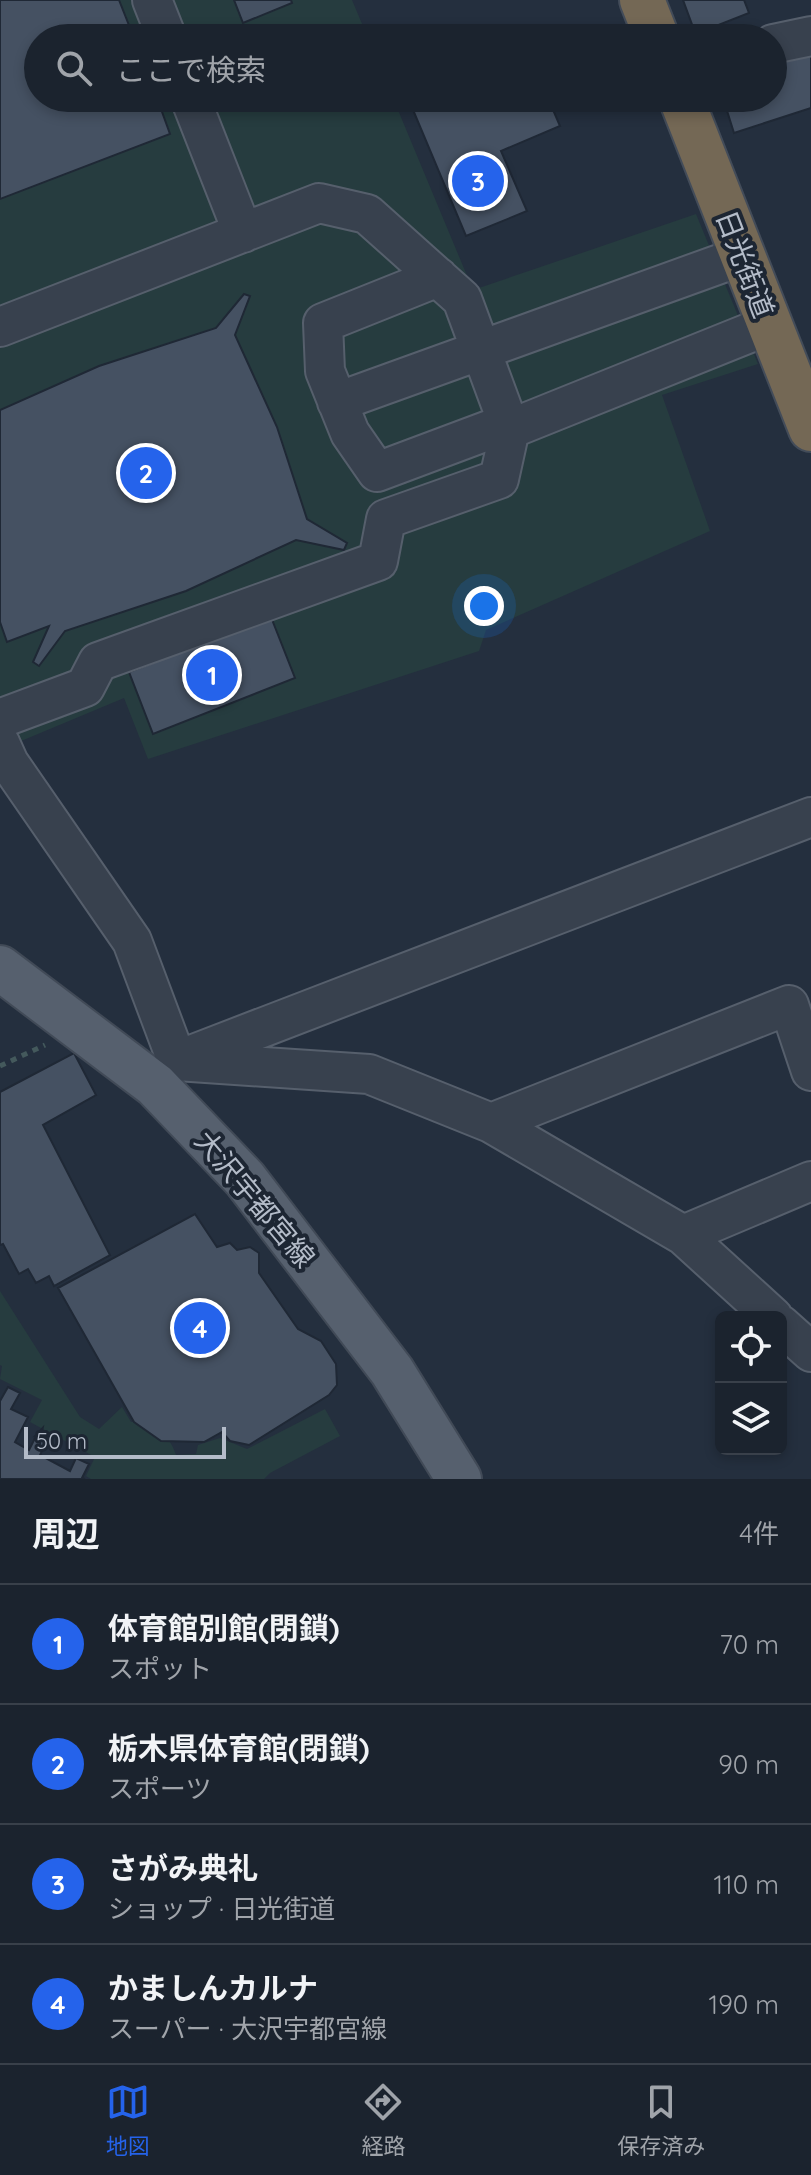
<!DOCTYPE html>
<html lang="ja">
<meta charset="utf-8">
<style>
body{margin:0;font-family:Quicksand,"Noto Sans JP",sans-serif;background:#282f3a;color:#f1f3f6}
.controls{position:absolute;right:24px;bottom:24px;display:grid;overflow:hidden;border-radius:12px;box-shadow:0 4px 12px #0003}
.controls button{width:72px;height:72px;display:grid;place-items:center;padding:0;border:0;border-bottom:2px solid #39404a;background:#1b232e;color:#f1f3f6;font:40px sans-serif}
.scale{position:absolute;left:24px;bottom:20px;width:202px;box-sizing:border-box;padding-left:8px;border:4px solid #b4bcc9;border-top:0;font-size:22px;line-height:28px;white-space:nowrap;color:#b4bcc9;-webkit-text-stroke:6px #1d2633;paint-order:stroke}
.you{position:absolute;left:484px;top:606px;width:28px;height:28px;margin:-20px;border:6px solid #fff;border-radius:50%;background:#1a73e8;box-shadow:0 0 0 12px #1a73e833}
.badge{display:grid;place-items:center;width:52px;height:52px;border-radius:50%;background:#2563eb;color:#fff;font-size:26px;font-weight:700}
.pin{position:absolute;translate:-50% -50%;border:4px solid #fff;box-shadow:0 2px 8px #0006}
.list{margin:0;padding:0;list-style:none}
h2{display:flex;justify-content:space-between;align-items:center;height:104px;margin:0;padding:0 32px;font-size:34px}
h2 small{font-size:26px;font-weight:400;color:#a0a4aa}
.list li{display:grid;grid-template-columns:52px 1fr auto;gap:24px;align-items:center;box-sizing:border-box;height:120px;padding:0 32px;border-top:2px solid #39404a}
.list b{display:block;font-size:30px;white-space:nowrap}
.list p{margin:0;font-size:26px;white-space:nowrap;color:#a0a4aa}
.list em{font-size:26px;font-style:normal;color:#a0a4aa}
.icon{flex:none;width:44px;height:44px;fill:none;stroke:currentColor;stroke-width:2;stroke-linecap:round;stroke-linejoin:round}
.map{position:relative;flex:none;width:811px;height:1479px;overflow:hidden}
.search{position:absolute;background:#1b232e;box-shadow:0 4px 12px #0003;left:24px;right:24px;top:24px;height:88px;display:flex;align-items:center;gap:20px;box-sizing:border-box;padding:0 28px;border-radius:44px;color:#a0a4aa;font-size:30px}
.sheet{height:584px;background:#1b232e}
nav{display:flex;justify-content:space-around;align-items:center;box-sizing:border-box;height:112px;border-top:2px solid #39404a;background:#1b232e;font-size:22px;color:#a0a4aa}
nav a{display:grid;justify-items:center;gap:4px}
nav .on{color:#2563eb}
.map>svg:first-child{display:block}
</style>
<div class="map">
<svg width="811" height="1479" viewBox="0 0 811 1479">
<rect width="100%" height="100%" fill="#242f3e"/>
<path fill="#263c3f" d="M0,0H352L368,38H38V98H393L473,290L696,214L758,364L662,395L710,531L486,630L479,651L148,759L124,698L14,744L0,712Z
M0,1291L80,1417L99,1429L122,1407L131,1422C153,1421 170,1435 176,1455L196,1454L198,1445L220,1438L247,1449L325,1409L340,1436L270,1473L264,1479H91L86,1476L95,1457L30,1422L42,1400L0,1379L2,1366L0,1365Z"/>
<path fill="#455162" stroke="#1f2835" stroke-width="2" d="M0,0H119L134,38H38V98H157L170,134L0,199Z
M234,0H291L292,3L243,23Z
M683,0H744L749,13L708,29L711,38H697Z
M811,44V108L734,133L723,98H773V56Z
M408,98H522L523,101L531,98H548L560,126L501,151L527,211L466,236Z
M244,294L250,296L235,335L277,427L307,519L347,543L344,550L296,540L186,591L65,631L39,666L33,662L49,626L7,642L0,622V410L99,366L216,328Z
M271,617L295,678L153,734L129,672Z
M74,1053L96,1095L43,1125L110,1255L54,1286L49,1276L36,1283L28,1269L19,1274L3,1244L0,1245V1092Z
M195,1214L217,1247L230,1243L237,1250L250,1247L259,1253V1273L298,1329L321,1341L336,1364L337,1385L329,1395L249,1445L230,1441L222,1432L204,1442L161,1441L134,1422L58,1288Z
M8,1387L20,1393L11,1409L28,1417L15,1442L29,1450L36,1436L47,1441L40,1455L70,1471L76,1458L89,1464L82,1478L85,1479H0V1401Z"/>
<g fill="none" stroke-linecap="round" stroke-linejoin="round">
<defs>
<path id="minor" d="M152,0L167,38
M773,44L811,36
M190,98L243,233
M438,277L323,323L325,371L350,433L377,472L508,423
M0,327L319,203L367,214L462,299L510,429L499,479L386,519L378,561L98,662L85,687L7,716
M337,402L742,256
M510,429L769,325
M0,743L9,763L132,941L177,1061L369,1074L491,1123L683,1235L773,1317
M186,1057L811,817
M491,1123L789,1005L811,1071
M683,1235L811,1181
M781,1325L811,1352"/>
<path id="major" d="M0,968L155,1085L245,1179L392,1371L459,1479"/>
<path id="highway" d="M642,0L657,38
M681,98L811,429"/>
</defs>
<use href="#minor" stroke="#565f6c" stroke-width="42"/>
<use href="#major" stroke="#414a57" stroke-width="48"/>
<use href="#highway" stroke="#434c59" stroke-width="48"/>
<path stroke="#44595c" stroke-width="5" stroke-dasharray="6 6" stroke-linecap="butt" d="M0,1066L45,1045"/>
<use href="#minor" stroke="#38414e" stroke-width="38"/>
<use href="#major" stroke="#56606e" stroke-width="44"/>
<use href="#highway" stroke="#746855" stroke-width="44"/>
</g>
<g text-anchor="middle" stroke-width="8" stroke-linejoin="round" paint-order="stroke">
<g font-size="28" fill="#b4bcc9" stroke="#1d2633">
<text transform="translate(745 264) rotate(69)" y="10">日光街道</text>
<text transform="translate(255 1199) rotate(50)" y="10">大沢宇都宮線</text>
</g>
</g>
</svg>
<div class="controls">
<button><svg class="icon" aria-label="locate" viewBox="0 0 24 24"><circle cx="12" cy="12" r="6"/><path d="M12 2v4M12 18v4M2 12h4M18 12h4"/></svg></button>
<button><svg class="icon" aria-label="layers" viewBox="0 0 24 24"><path d="M12 4l9 5-9 5-9-5zM3 14l9 5 9-5"/></svg></button>
</div>
<div class="scale">50 m</div>
<div class="you"></div>
<div class="pin badge" style="left:212px;top:675px">1</div>
<div class="pin badge" style="left:146px;top:473px">2</div>
<div class="pin badge" style="left:478px;top:181px">3</div>
<div class="pin badge" style="left:200px;top:1328px">4</div>
<div class="search"><svg class="icon" aria-label="search" viewBox="0 0 24 24"><circle cx="10" cy="10" r="6"/><path d="M15 15l6 6"/></svg>ここで検索</div>
</div>
<section class="sheet">
<h2>周辺<small>4件</small></h2>
<ul class="list">
<li><span class="badge">1</span><div><b>体育館別館(閉鎖)</b><p>スポット</p></div><em>70 m</em></li>
<li><span class="badge">2</span><div><b>栃木県体育館(閉鎖)</b><p>スポーツ</p></div><em>90 m</em></li>
<li><span class="badge">3</span><div><b>さがみ典礼</b><p>ショップ · 日光街道</p></div><em>110 m</em></li>
<li><span class="badge">4</span><div><b>かましんカルナ</b><p>スーパー · 大沢宇都宮線</p></div><em>190 m</em></li>
</ul>
</section>
<nav>
<a class="on"><svg class="icon" aria-label="map" viewBox="0 0 24 24"><path d="M3 6l6-2 6 2 6-2v14l-6 2-6-2-6 2zM9 4v14M15 6v14"/></svg>地図</a>
<a><svg class="icon" aria-label="directions" viewBox="0 0 24 24"><path d="M12 3l9 9-9 9-9-9zM9 14v-3h6M13 9l2 2-2 2"/></svg>経路</a>
<a><svg class="icon" aria-label="saved" viewBox="0 0 24 24"><path d="M7 4h10v16l-5-4-5 4z"/></svg>保存済み</a>
</nav>
